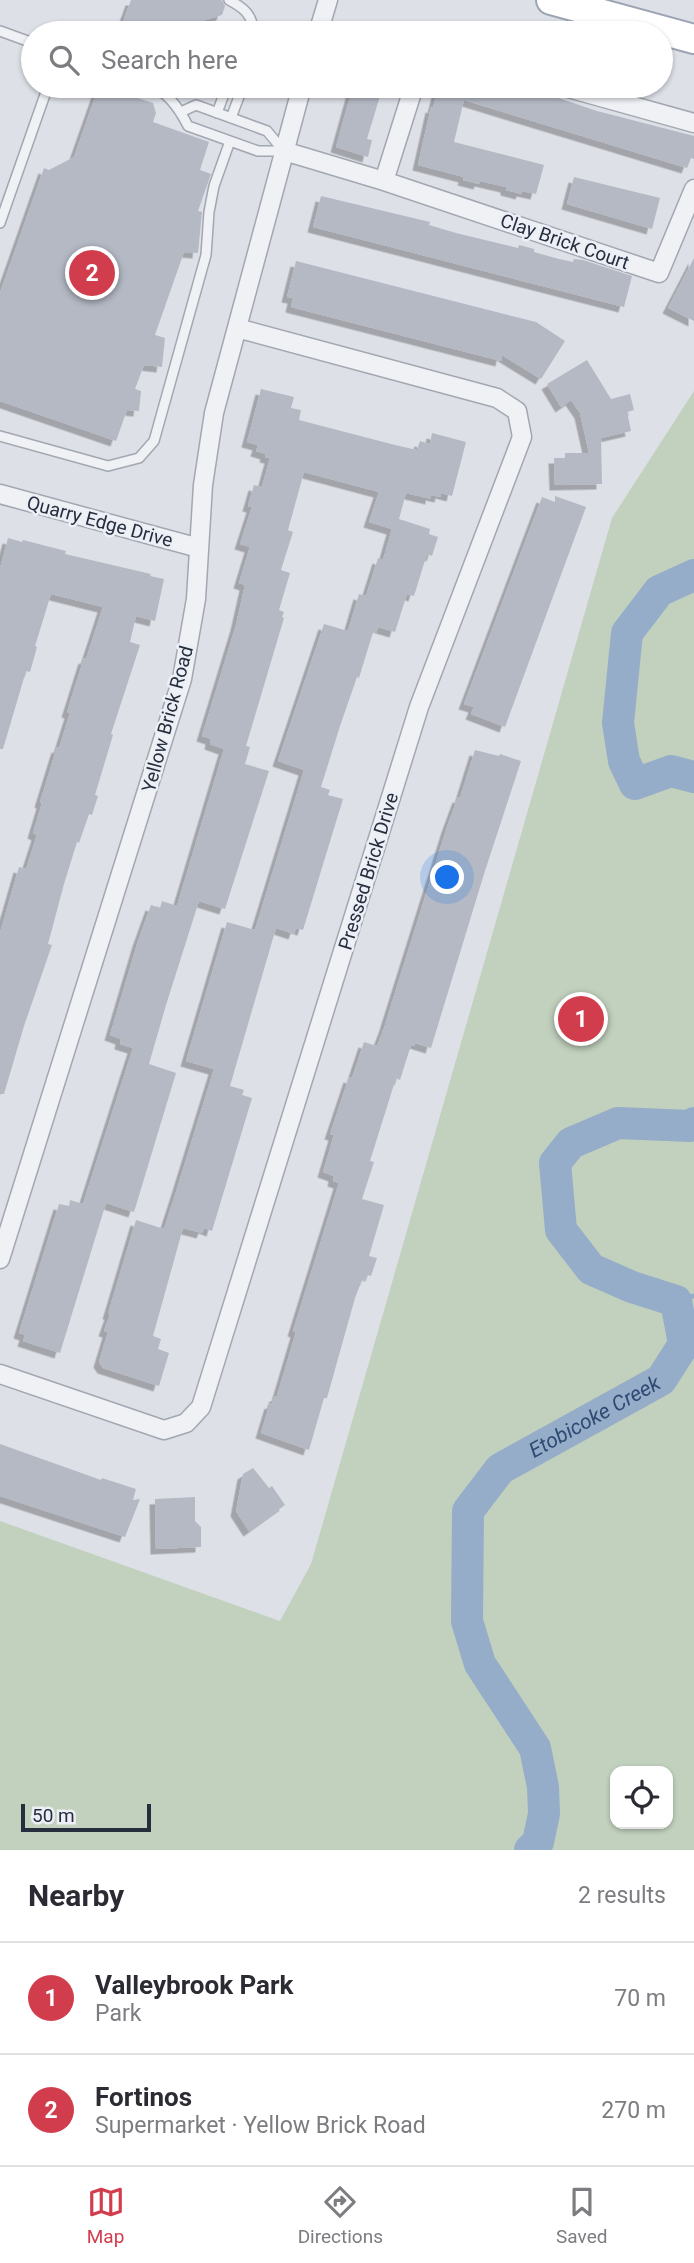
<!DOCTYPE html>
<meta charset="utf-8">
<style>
body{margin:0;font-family:Roboto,sans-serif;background:#f2f2f3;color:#2b2b33}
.controls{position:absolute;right:21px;bottom:21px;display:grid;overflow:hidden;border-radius:14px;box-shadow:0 2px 5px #0004}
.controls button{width:63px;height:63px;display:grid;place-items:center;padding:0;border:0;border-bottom:2px solid #e1e1e2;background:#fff;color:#2b2b33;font:35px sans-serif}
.scale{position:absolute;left:21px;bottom:18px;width:130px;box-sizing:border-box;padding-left:7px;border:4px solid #262e3e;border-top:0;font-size:19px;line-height:24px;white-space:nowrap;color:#262e3e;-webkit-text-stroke:5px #eceff5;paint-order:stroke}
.you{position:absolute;left:448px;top:878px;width:24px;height:24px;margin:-18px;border:5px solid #fff;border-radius:50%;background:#1a73e8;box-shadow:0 0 0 10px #1a73e833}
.badge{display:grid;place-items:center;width:46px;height:46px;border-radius:50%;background:#d13d4d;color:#fff;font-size:23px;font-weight:700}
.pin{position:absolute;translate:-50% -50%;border:4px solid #fff;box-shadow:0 2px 7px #0006}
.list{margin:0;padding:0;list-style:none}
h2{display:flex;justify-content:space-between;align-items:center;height:91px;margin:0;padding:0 28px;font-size:30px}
h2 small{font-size:23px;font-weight:400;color:#7c7c81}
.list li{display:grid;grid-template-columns:46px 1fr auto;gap:21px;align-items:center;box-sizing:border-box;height:112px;padding:0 28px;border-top:2px solid #e1e1e2}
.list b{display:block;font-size:26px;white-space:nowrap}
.list p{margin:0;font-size:23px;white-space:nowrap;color:#7c7c81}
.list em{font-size:23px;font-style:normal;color:#7c7c81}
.icon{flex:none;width:38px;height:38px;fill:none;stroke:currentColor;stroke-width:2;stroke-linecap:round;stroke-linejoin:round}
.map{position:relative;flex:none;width:694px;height:1850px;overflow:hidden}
.search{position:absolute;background:#fff;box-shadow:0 2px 5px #0004;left:21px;right:21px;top:21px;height:77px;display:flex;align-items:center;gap:18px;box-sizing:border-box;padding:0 24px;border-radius:38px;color:#7c7c81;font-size:26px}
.sheet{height:315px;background:#fff}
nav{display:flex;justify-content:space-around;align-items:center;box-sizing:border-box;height:98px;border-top:2px solid #e1e1e2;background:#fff;font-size:19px;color:#7c7c81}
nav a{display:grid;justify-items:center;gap:4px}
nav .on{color:#d13d4d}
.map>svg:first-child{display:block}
</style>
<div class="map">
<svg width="694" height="1850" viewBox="0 0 694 1850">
<defs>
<filter id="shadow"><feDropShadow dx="-5.5" dy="5.5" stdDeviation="0" flood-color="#0004"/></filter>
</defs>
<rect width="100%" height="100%" fill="#dde0e7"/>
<path fill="#c2d1be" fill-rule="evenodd" d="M694,391V1850H0V1521L280,1621L311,1564L612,518ZM615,1771H668V1824H615Z"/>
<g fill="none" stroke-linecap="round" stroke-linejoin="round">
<path stroke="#96adc9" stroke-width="5" d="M676,1301L694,1296"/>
<g stroke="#96adc9" stroke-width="32">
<path d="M694,575L659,591L627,633L618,723L624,761L635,784L671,771L694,777"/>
<path id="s1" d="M530,1850L538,1842L544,1814L543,1787L535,1748L480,1664L467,1621L468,1511L500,1469L661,1380L684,1344L676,1301L632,1287L591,1269L561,1230L555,1163L571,1143L618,1123L690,1126L694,1123"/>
</g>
</g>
<path fill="#b4b9c4" filter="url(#shadow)" d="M131,0H222L225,6L222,15L161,33H119Z
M99,86L153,103L156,113L153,122L209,142L200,170L211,174L198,211L202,212L198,253L184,252L155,335L165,338L162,367L144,365L135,389L141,391L139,411L127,410L116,441L0,401V293L44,168L49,170L74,157Z
M353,86H383L367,139L372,140L368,157L336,147Z
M428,86H523L597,111L694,136V159L691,158L687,168L464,100L454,142L544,165L536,194L522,191L521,194L506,190V187L480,181L479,184L463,180L464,177L418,165L431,107L433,108L437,92L428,89Z
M574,177L660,198L652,229L567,204Z
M321,196L430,222L429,225L456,233L518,248L519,245L534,249V252L559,259L573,262L574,259L583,260L632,276L624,307L313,227Z
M694,258V321L668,308Z
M296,261L536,322L565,341L541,379L502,355L501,361L291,307L293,298L287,297Z
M587,360L611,399L630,394L634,410L627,412L631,431L601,438L602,484L555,485L554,458H565V453H589L580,413L571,400L561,407L547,384Z
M261,389L294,397L291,408L301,410L299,420L395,445L417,450L420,441L430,444L432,433L466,442L452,496L441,493L440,497L431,495V499L406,493L399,519L430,529L429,534L438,537L432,556L427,554L414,596L407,594L395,632L378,627L376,633L373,632L359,678L357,677L340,726L321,787L330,790L328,795L343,799L303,930L296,928L294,934L276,928L230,1086L244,1090L242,1095L252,1098L212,1231L204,1228L202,1233L183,1228L153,1336L161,1339L158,1349L169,1353L159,1386L103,1368L99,1362L108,1332L104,1331L110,1314H108L136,1220L164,1229L176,1192L214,1069L186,1061L227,922L255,930L304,770L278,761L324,624L348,631L359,594L366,596L378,558L383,560L392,529L369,522L379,492L304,472L288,530L293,532L281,570L290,573L279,610L284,612L282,617L284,618L246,746L250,747L245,764L269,771L225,909L199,901L166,1005L149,1064L176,1073L134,1212L106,1203L60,1353L23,1341L25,1335L19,1333L59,1204L69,1206L70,1200L83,1204L133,1048L120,1044L121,1039L110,1035L138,941L151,905L160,908L162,901L177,906L224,749L210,744L211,739L202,736L236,625L245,585L239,583L250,547L240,544L252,507L248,506L254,485L262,487L270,458L265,457L266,454L256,451L258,445L247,442Z
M555,496L586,507L505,727L471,714L474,707L464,704L542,497L555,502Z
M8,538L22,542L23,540L66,551L65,554L151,574L150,576L164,579L155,621L136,616L130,642L140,645L111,734L113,735L95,795L98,796L92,815L89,814L79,843L77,842L64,884L48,944L52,945L24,1026L4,1094H0V933L19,867L26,869L37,835L33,833L42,803L40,802L57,747L59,748L70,713L67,712L84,658L86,659L103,607L51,594L35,646L37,647L30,672L26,671L3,749H0V569Z
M475,750L499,756L500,754L521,761L484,874L431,1048L415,1043L414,1046L411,1045L400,1080L396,1078L370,1161L374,1162L362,1199L384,1205L369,1256L377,1258L371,1276L367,1275L365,1281L362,1280L355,1298L327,1398H324L309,1450L261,1433L270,1403L272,1404L275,1396H277L296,1332L293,1331L339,1183L333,1181L334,1176L323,1172L334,1135L330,1134L349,1077L352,1078L364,1042L377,1046L384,1028L447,827L458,797L460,798Z
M0,1444L101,1480L102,1478L136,1489L133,1500L140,1499L125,1537L0,1496Z
M253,1468L269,1488L272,1486L285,1505L249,1531L236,1511L243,1474Z
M195,1497V1521L201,1527V1547L156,1549L155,1499Z"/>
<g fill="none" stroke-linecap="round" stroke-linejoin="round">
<defs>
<path id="service" d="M229,0C244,8 252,14 254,33
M0,31L33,43
M200,31L205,33
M151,86C168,92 180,110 188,126L258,151H284
M181,112L196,105L267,131L283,150
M217,113L227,86
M231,118L243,86
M0,223L48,86
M0,436L108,466L139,458L154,441L206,255L209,212L214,186L230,141"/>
<path id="minor" d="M318,33L328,0
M561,86L694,123
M284,151L384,181L659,273L694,189
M384,181L414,86
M0,494L199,548
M0,1259L182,679L196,599L203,485L214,413L302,86
M0,1374L164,1430L186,1423L201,1407L419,707L522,437L517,411L497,398L237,328"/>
<path id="primary" d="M551,0L694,39"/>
</defs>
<use href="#service" stroke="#a2a7b1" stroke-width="12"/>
<use href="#minor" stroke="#a2a7b1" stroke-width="21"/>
<use href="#primary" stroke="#9ca4b3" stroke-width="32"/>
<use href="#service" stroke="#eff1f5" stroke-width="9"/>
<use href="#minor" stroke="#eff1f5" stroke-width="18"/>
<use href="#primary" stroke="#fff" stroke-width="28"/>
</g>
<g text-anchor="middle" stroke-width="5" stroke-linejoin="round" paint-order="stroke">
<g font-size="19" fill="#262e3e" stroke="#eceff5">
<text transform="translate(565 241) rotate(19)" y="7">Clay Brick Court</text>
<text transform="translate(100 521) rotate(15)" y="7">Quarry Edge Drive</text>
<text transform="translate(167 719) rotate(-75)" y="7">Yellow Brick Road</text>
<text transform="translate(368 871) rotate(-73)" y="7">Pressed Brick Drive</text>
</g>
<g font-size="21" font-style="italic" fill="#2f4b73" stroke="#eceff5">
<text dy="7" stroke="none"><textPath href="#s1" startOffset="523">Etobicoke Creek</textPath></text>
</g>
</g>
</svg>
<div class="controls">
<button><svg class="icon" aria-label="locate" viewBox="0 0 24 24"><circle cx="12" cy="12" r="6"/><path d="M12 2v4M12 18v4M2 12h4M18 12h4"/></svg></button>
</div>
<div class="scale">50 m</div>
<div class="you"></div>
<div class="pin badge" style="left:581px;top:1019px">1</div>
<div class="pin badge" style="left:92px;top:273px">2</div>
<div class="search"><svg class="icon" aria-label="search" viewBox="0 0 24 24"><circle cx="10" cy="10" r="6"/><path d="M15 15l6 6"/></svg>Search here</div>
</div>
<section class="sheet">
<h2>Nearby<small>2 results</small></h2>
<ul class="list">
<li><span class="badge">1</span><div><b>Valleybrook Park</b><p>Park</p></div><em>70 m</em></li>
<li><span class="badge">2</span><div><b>Fortinos</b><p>Supermarket · Yellow Brick Road</p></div><em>270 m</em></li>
</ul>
</section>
<nav>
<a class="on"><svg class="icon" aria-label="map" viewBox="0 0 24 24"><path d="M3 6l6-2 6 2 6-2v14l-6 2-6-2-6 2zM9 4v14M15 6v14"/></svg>Map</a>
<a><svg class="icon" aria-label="directions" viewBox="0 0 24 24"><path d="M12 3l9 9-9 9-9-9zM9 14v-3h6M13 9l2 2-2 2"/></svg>Directions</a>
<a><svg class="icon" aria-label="saved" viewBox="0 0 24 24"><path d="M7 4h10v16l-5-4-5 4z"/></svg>Saved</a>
</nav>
